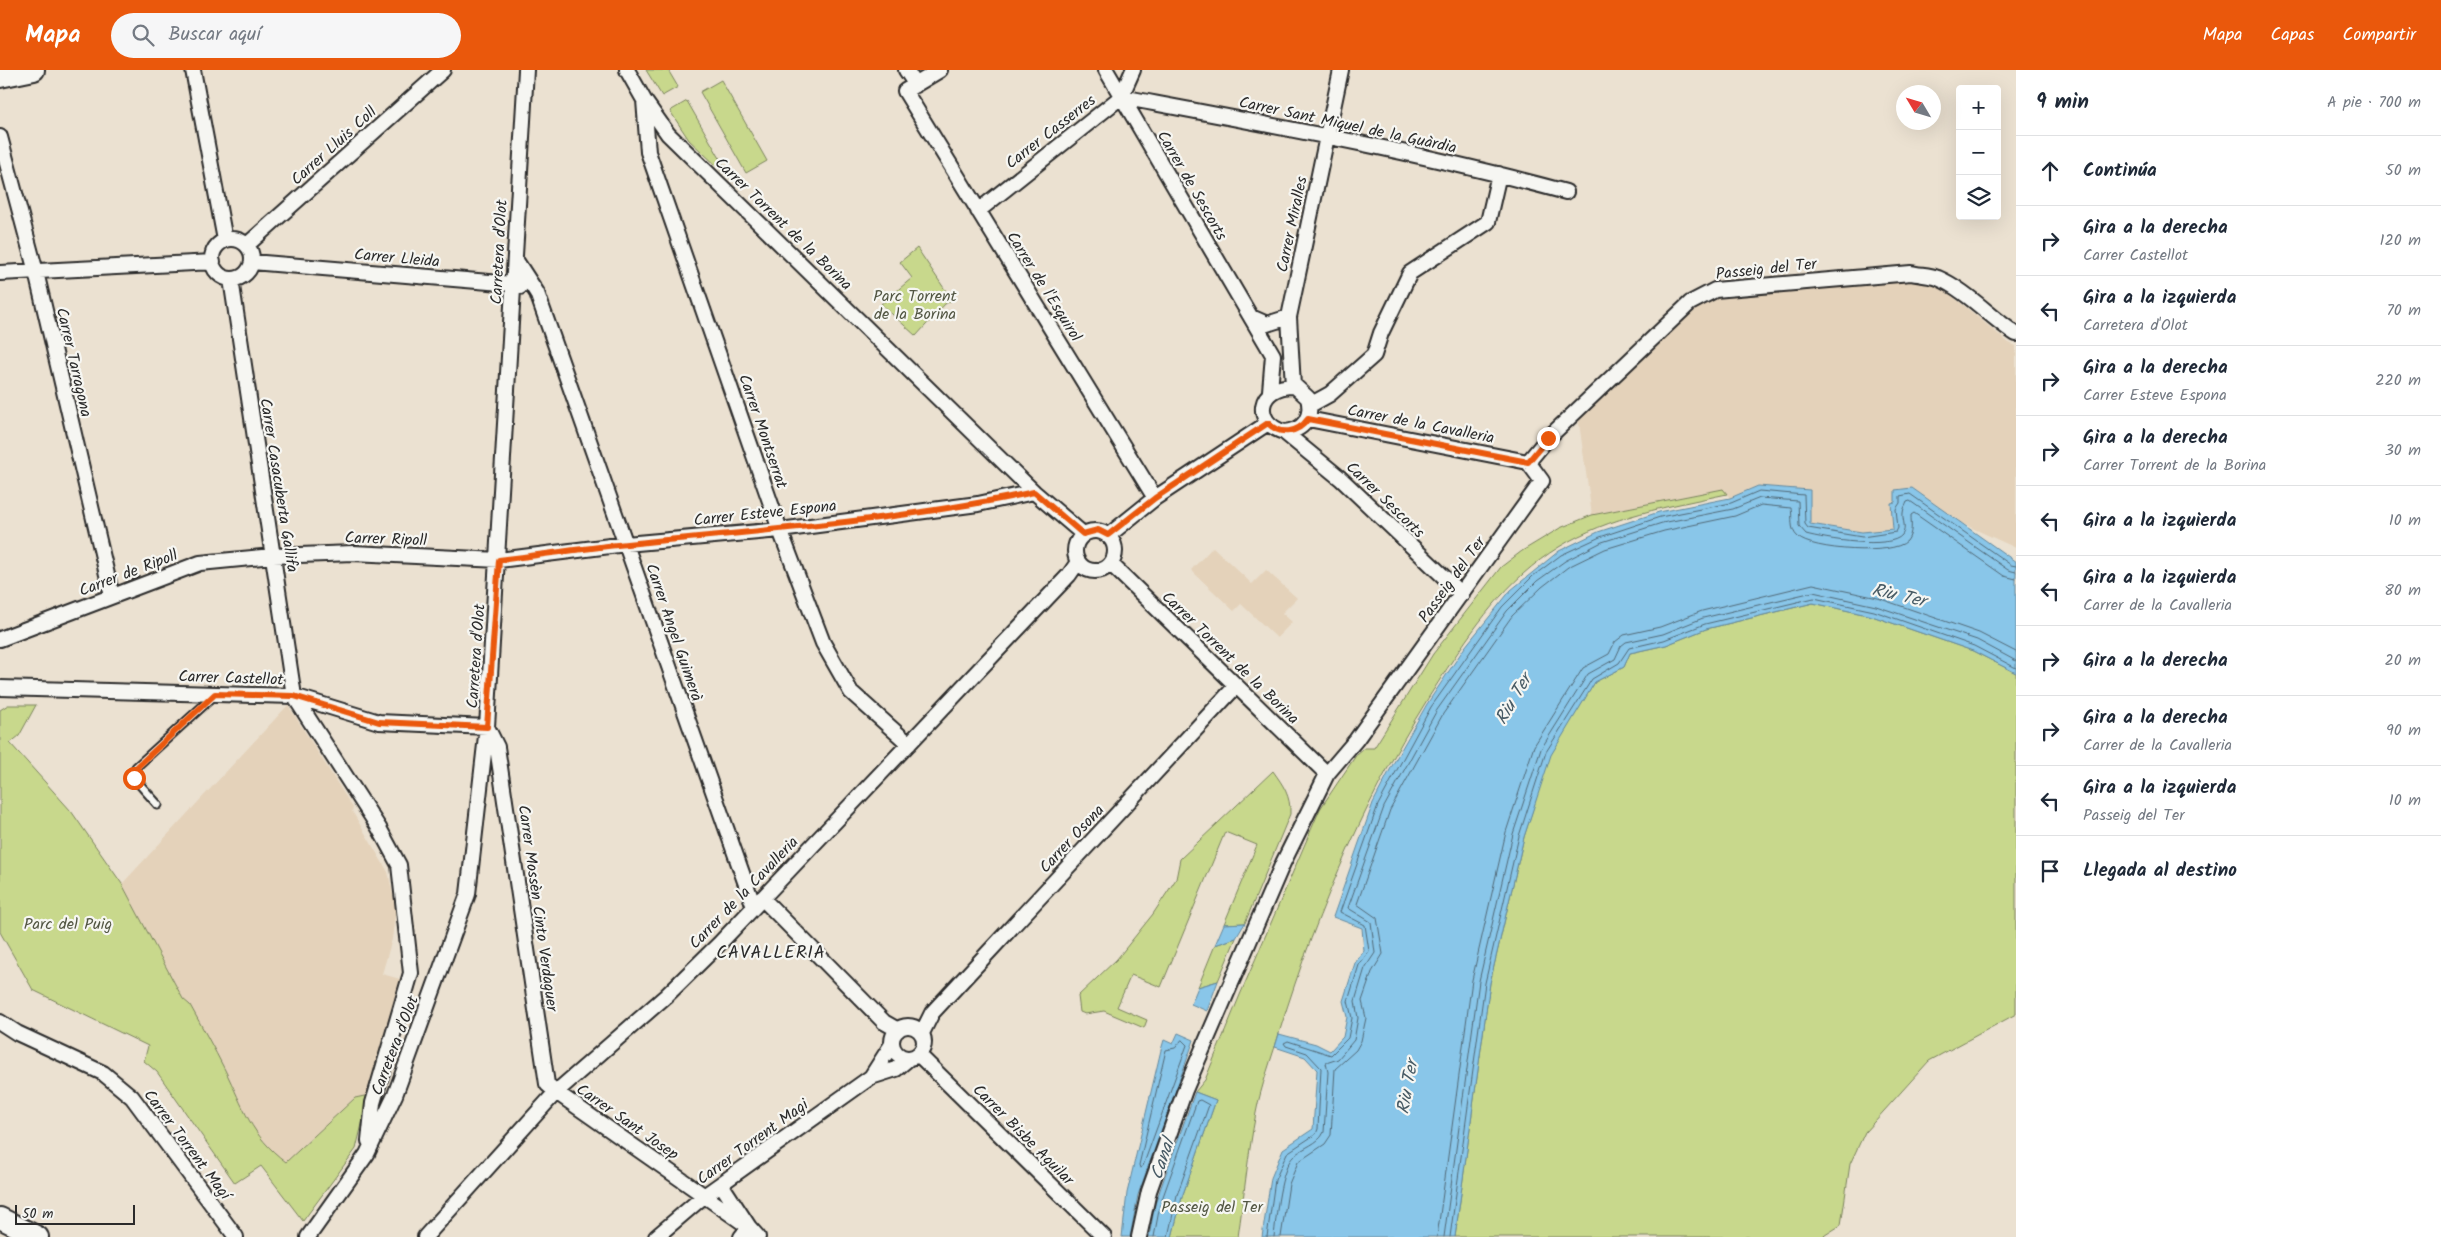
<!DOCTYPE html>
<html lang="es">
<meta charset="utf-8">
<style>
body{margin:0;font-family:Kalam,sans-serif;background:#f6f6f7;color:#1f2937}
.controls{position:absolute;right:15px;top:15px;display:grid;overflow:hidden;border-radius:5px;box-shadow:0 5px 20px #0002}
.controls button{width:45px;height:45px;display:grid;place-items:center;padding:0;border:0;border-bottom:1px solid #e0e1e3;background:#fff;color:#1f2937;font:25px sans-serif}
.compass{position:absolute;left:1896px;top:15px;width:45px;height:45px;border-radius:50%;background:#fff;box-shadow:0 5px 20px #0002;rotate:308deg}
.scale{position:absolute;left:15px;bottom:12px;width:120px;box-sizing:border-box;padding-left:5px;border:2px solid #2b2b2b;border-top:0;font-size:14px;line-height:18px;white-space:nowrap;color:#2b2b2b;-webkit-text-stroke:4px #f6f6f2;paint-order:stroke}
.stop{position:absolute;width:15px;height:15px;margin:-11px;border:4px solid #ea580c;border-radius:50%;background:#fff}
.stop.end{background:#ea580c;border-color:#fff;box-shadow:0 1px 5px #0008}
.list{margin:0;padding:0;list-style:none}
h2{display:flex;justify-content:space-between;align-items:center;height:65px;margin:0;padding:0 20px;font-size:21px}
h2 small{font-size:16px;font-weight:400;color:#747a83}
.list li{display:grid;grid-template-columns:32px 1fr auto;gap:15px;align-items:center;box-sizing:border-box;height:70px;padding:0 20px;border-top:1px solid #e0e1e3}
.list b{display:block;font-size:19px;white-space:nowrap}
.list p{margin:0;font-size:16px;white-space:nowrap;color:#747a83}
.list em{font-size:16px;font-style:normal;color:#747a83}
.icon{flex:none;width:28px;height:28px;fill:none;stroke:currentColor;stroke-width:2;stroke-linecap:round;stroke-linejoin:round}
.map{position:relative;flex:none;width:2016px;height:1167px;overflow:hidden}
header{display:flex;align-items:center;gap:30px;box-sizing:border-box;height:70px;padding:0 25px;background:#ea580c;color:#fff}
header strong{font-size:24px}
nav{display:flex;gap:28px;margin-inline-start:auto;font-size:18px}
.search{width:350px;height:45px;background:#f6f6f7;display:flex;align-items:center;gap:12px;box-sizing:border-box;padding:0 18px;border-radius:28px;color:#747a83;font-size:19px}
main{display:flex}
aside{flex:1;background:#fff}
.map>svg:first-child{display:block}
</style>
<header>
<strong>Mapa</strong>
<div class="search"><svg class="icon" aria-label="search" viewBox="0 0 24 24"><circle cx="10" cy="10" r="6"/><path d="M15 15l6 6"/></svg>Buscar aquí</div>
<nav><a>Mapa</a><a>Capas</a><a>Compartir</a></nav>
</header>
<main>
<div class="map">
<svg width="2016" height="1167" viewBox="0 0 2016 1167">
<rect width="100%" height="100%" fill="#ebe1d1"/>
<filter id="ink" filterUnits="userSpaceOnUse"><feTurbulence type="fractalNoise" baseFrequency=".02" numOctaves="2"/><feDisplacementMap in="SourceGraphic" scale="10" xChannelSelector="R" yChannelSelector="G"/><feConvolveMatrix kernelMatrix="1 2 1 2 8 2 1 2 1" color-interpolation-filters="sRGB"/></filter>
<g filter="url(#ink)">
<path fill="#e4d2ba" d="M1911,211L1935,215L1951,225L2009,273L2016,276V478L1959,452L1912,418L1896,433L1891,434L1893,459L1863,462L1810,454V420L1758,416L1730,428L1723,419L1592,445L1578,346L1695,240L1706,231L1722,227Z
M1213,477L1252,514L1266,500L1297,528L1282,543L1292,552L1277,568L1241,534L1234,541L1191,500Z
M288,635L353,738L352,741L388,802L396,838L392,869L382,904L400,909L369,1025L355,1028L286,1092L272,1081L252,1059L190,935L183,929L122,814Z"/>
<path fill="#c8d88c" stroke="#7a825c" d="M646,0H668L678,17L662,26Z
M721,10L767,91L746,103L700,22Z
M687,31L733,111L689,70L670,41Z
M917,178L952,230L945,234L916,266L881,234L912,208L900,192Z
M1723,419L1727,424C1671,436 1609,446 1559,477C1507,509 1473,558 1441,608C1370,717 1318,837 1280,960C1272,988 1261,1016 1256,1043C1248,1084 1244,1126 1238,1167H1172L1182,1127L1216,1030L1195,1022L1205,1010L1240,925L1320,739L1357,684L1364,678H1374L1433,584L1501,497L1522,481L1560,458L1592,445Z
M1813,533L1872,546L1973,581L2016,603V944L1929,991L1865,1062L1850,1094L1841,1155L1822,1167H1455L1490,913L1524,767L1550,685L1595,612L1624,597L1630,583L1666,575L1706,559Z
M8,635H36L19,666L10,673L71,741L122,814L183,929L190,935C202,957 214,978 225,1000C244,1038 250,1065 286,1092L355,1028L369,1025L356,1079L303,1151L261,1096L235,1113L157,1002L144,991L148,976L33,920L0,862V640Z
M1273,701C1283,715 1291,726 1290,744L1245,853L1224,854L1257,775L1225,762L1161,917L1131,905L1117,937L1147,950L1144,958L1104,941L1085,944L1080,942L1078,926L1117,889L1153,844L1176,809L1180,789Z
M1236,868L1218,911L1198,917L1215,875Z"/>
<path fill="#89c6e9" stroke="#63889d" d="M1758,416L1810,420V454L1862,462L1893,459L1891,433L1895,432V420L1912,418L2016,492V603L1973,581L1872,546L1813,533L1706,559L1666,575L1630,583L1624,597L1595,612L1551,685L1524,767L1490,913L1455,1167H1262L1271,1108L1283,1079L1313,1059L1317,1000L1305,987L1275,977L1279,964L1316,974L1330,981L1343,967L1347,947L1343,931L1355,893L1364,881L1362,858L1333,847L1373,733L1393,694L1427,634L1465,577L1511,520L1559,481L1598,462L1659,442L1730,428Z
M1245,853L1236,868L1215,875L1224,854Z
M1218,911L1207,941L1191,934L1198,917Z
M1178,963L1194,970L1138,1125L1130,1167H1122L1127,1123L1161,980L1164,970L1173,974Z
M1195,1022L1216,1030L1182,1127L1172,1167H1149L1155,1134Z"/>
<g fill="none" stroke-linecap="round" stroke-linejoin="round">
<path stroke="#516977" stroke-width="1" d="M1182,970L1187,975L1143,1096L1140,1098L1139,1095L1166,980L1175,978Z
M1154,1167L1160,1135L1197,1031L1200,1030L1209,1035L1177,1125L1168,1167
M1267,1167L1275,1110L1287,1083L1316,1064L1318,1059L1321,998L1307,983L1286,976L1284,973L1288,971L1331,985L1348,968L1352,948L1348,931L1359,895L1369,881L1365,855L1340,842L1378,735L1431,637L1502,537L1533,506L1561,485L1600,467L1660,447L1731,433L1759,421L1804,425L1805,454L1808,458L1862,467L1896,462L1898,458L1896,439L1900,433V426L1910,424L2011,495L2016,496
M1274,1167C1276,1148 1280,1098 1294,1086C1303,1077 1319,1074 1324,1062L1328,1002L1326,993L1338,989L1354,970L1358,948L1355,931L1365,898L1375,883L1371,852L1348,838L1384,737L1437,640L1507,541L1537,511L1565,491L1602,472L1662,453L1733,439L1760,428L1798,431L1799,456L1806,464C1824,469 1890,480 1902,465C1907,458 1902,450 1903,443C1903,439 1906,435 1907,432L1910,431L2008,500L2016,502
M1281,1167L1289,1114L1298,1092L1325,1074L1331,1065L1335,999L1356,980L1361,971L1366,948L1362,931L1372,902L1383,884L1377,848L1357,834L1390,740L1443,644L1512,546L1542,517L1568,497L1605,479L1664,461L1735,446L1761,435L1791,438C1793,448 1789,459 1798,467C1811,480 1893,486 1907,471C1913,463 1911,454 1911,445L1914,443L2004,506L2016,509
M1437,1167L1472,910L1506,762L1534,676L1583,598L1609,584L1615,572L1624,565L1660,557L1702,541L1813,514L1878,528L1979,563L2016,582
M1444,1167L1479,911L1513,764L1541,679L1588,604L1615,589L1621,576L1626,572L1663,564L1703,548L1813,522L1876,536L1977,570L2016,591
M1450,1167L1485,913L1519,766L1546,682L1592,609L1619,593L1629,578L1664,570L1705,554L1814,528L1874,541L1974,576L2016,598"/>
<defs>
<path id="lane" d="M158,735L134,708L136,697L215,625"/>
<path id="street" d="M193,0L225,170
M627,0L644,30L668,64L1034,422L1083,464
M906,0L916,15
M940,0L905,21L1155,428
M1106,0L1273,285L1270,321
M1121,27C1270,55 1420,82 1566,122
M644,30L648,82L780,460L823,573L851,622L909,674
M0,67L36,202L112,526
M978,141L1121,27L1133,0
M212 189a20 20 0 1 1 40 0a20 20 0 1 1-40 0Z
M247,175L443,0
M515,189L537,223L754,837
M252,192L513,214L520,217
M0,203L213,192
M231,209L294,626L379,758L399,795L411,903L373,1033L369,1071
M1251,247L1267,254L1289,247
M1293,316L1289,247L1341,0
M1310,335L1330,324L1374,285L1381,263L1410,203L1488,152L1499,104
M1308,349L1528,392
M1284,362C1304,361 1313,347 1308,328L1295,316C1257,315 1252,353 1284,362L1340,408L1462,524
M1075 481a20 20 0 1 1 40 0a20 20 0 1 1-40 0Z
M1109,465L1155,428L1268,353
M1111,494L1327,704
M0,569L200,493L273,486L353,483L499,490L626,474L780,460L978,434L1034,422
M0,618L294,626L379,652L487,657L497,677L547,1014L556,1022L749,1157L758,1167
M762,828L884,952L898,960
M0,952L17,963L103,1003L132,1027L236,1167
M892 972a16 16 0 1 1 32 0a16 16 0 1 1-32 0Z
M922,963L932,943L1236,616
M919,985L1104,1167
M871,1007L892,974
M721,1114L749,1157L741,1167
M308,1167L367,1084L395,1025L468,824L487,657L526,0
M425,1167L556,1022L666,926L719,874L1069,505L1078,492
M656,1167L704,1126L871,1007L896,999L908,989
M1139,1167L1149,1121L1185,1020L1283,793L1327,704L1356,670L1542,411L1528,392L1548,368L1690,233L1715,220L1911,203C1920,205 1930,205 1938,208C1966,220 1990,247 2016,264"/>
<path id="secondary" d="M0,7L34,0
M0,1148L38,1167"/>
</defs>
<use href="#lane" stroke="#2b2b2b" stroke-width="11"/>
<use href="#street" stroke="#2b2b2b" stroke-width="18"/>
<use href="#secondary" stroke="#2b2b2b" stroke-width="24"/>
<use href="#lane" stroke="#f6f6f2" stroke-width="7"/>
<use href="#street" stroke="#f6f6f2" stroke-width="14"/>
<use href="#secondary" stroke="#f6f6f2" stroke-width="20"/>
</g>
</g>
<g fill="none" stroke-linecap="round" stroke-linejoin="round" filter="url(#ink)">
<path stroke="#ea580c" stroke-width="6" d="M134,708L136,698L215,624L294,626L379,652L487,657L499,490C541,485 584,478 627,474C763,460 900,451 1034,422L1083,464L1098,460L1108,465L1155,428L1268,353C1280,366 1298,363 1308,349L1528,392L1548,368"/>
</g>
<g text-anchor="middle" stroke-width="4.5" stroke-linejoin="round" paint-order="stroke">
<g font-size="16" fill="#2b2b2b" stroke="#f6f6f2">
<text transform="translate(1348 54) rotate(12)" y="6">Carrer Sant Miquel de la Guàrdia</text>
<text transform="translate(1050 61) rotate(-38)" y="6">Carrer Casserres</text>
<text transform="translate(333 75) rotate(-42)" y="6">Carrer Lluis Coll</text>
<text transform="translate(1193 115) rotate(60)" y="6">Carrer de Sescorts</text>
<text transform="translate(784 153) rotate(44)" y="6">Carrer Torrent de la Borina</text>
<text transform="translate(1291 154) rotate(-78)" y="6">Carrer Miralles</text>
<text transform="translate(498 182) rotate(-87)" y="6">Carretera d'Olot</text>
<text transform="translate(397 187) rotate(5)" y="6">Carrer Lleida</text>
<text transform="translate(1766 198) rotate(-6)" y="6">Passeig del Ter</text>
<text transform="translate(1045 216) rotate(58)" y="6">Carrer de l'Esquirol</text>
<text transform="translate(75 292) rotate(77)" y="6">Carrer Tarragona</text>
<text transform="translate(1421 353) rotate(11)" y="6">Carrer de la Cavalleria</text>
<text transform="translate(764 361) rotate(71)" y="6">Carrer Montserrat</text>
<text transform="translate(280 415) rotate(81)" y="6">Carrer Casacuberta Gallifa</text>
<text transform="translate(1386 429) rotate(44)" y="6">Carrer Sescorts</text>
<text transform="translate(765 442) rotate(-6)" y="6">Carrer Esteve Espona</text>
<text transform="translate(386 468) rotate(2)" y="6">Carrer Ripoll</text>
<text transform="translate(128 502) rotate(-21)" y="6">Carrer de Ripoll</text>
<text transform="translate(1451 509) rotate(-54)" y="6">Passeig del Ter</text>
<text transform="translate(675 562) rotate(71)" y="6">Carrer Angel Guimerà</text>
<text transform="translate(475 586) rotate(-86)" y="6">Carretera d'Olot</text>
<text transform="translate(1231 587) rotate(44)" y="6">Carrer Torrent de la Borina</text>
<text transform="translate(231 607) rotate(2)" y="6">Carrer Castellot</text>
<text transform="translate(1071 768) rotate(-47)" y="6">Carrer Osona</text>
<text transform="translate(743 822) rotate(-46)" y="6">Carrer de la Cavalleria</text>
<text transform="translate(539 838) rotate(82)" y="6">Carrer Mossèn Cinto Verdaguer</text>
<text transform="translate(394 975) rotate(-69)" y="6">Carretera d'Olot</text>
<text transform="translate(628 1051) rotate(35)" y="6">Carrer Sant Josep</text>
<text transform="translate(1024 1064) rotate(45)" y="6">Carrer Bisbe Aguilar</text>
<text transform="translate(752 1071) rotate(-36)" y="6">Carrer Torrent Magi</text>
<text transform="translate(188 1074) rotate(53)" y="6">Carrer Torrent Magí</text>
</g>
<g font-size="16" fill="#525643" stroke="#f6f6f2">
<text x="915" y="231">Parc Torrent<tspan x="915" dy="18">de la Borina</tspan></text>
<text x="68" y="859">Parc del Puig</text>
<text x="1212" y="1142">Passeig del Ter</text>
</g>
<g font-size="18" font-style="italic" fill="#475a64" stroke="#f6f6f2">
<text transform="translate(1899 525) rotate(13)" y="6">Riu Ter</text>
<text transform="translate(1513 629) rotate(-60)" y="6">Riu Ter</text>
<text transform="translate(1407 1017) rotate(-80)" y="6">Riu Ter</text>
<text transform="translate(1162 1089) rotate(-71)" y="6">Canal</text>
</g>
<g font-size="18" letter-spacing="1" fill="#2b2b2b" stroke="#f6f6f2">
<text x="771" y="888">CAVALLERIA</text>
</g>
</g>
</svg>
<div class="controls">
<button>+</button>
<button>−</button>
<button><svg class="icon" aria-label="layers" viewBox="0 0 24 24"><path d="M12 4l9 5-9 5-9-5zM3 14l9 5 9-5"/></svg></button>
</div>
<svg class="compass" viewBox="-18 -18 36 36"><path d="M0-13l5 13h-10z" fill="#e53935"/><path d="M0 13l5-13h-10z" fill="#747a83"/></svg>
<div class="scale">50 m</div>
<div class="stop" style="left:134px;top:708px"></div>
<div class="stop end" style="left:1548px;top:368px"></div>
</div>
<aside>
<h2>9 min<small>A pie · 700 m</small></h2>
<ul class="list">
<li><svg class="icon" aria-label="ahead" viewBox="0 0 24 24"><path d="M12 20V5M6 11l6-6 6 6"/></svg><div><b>Continúa</b></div><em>50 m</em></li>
<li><svg class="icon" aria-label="right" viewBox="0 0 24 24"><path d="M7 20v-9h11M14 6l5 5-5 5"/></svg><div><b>Gira a la derecha</b><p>Carrer Castellot</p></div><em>120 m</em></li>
<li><svg class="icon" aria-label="left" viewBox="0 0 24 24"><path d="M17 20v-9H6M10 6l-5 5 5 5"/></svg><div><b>Gira a la izquierda</b><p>Carretera d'Olot</p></div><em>70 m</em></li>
<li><svg class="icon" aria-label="right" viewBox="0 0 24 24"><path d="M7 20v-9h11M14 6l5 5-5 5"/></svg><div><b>Gira a la derecha</b><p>Carrer Esteve Espona</p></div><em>220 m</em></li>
<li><svg class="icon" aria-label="right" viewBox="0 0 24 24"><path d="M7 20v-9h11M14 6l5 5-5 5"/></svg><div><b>Gira a la derecha</b><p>Carrer Torrent de la Borina</p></div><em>30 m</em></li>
<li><svg class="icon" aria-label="left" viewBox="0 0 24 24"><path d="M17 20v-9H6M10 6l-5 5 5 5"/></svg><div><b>Gira a la izquierda</b></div><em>10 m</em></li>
<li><svg class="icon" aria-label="left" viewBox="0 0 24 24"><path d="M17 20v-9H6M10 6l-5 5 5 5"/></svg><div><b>Gira a la izquierda</b><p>Carrer de la Cavalleria</p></div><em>80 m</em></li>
<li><svg class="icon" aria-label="right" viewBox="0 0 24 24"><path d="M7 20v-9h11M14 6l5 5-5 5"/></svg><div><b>Gira a la derecha</b></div><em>20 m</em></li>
<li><svg class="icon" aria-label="right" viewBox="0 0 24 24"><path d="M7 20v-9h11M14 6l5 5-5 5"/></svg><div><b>Gira a la derecha</b><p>Carrer de la Cavalleria</p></div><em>90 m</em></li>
<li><svg class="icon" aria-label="left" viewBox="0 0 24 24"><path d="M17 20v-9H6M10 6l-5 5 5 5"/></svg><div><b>Gira a la izquierda</b><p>Passeig del Ter</p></div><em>10 m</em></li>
<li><svg class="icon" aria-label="arrive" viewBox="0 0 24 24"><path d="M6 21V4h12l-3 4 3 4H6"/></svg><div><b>Llegada al destino</b></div></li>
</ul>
</aside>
</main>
